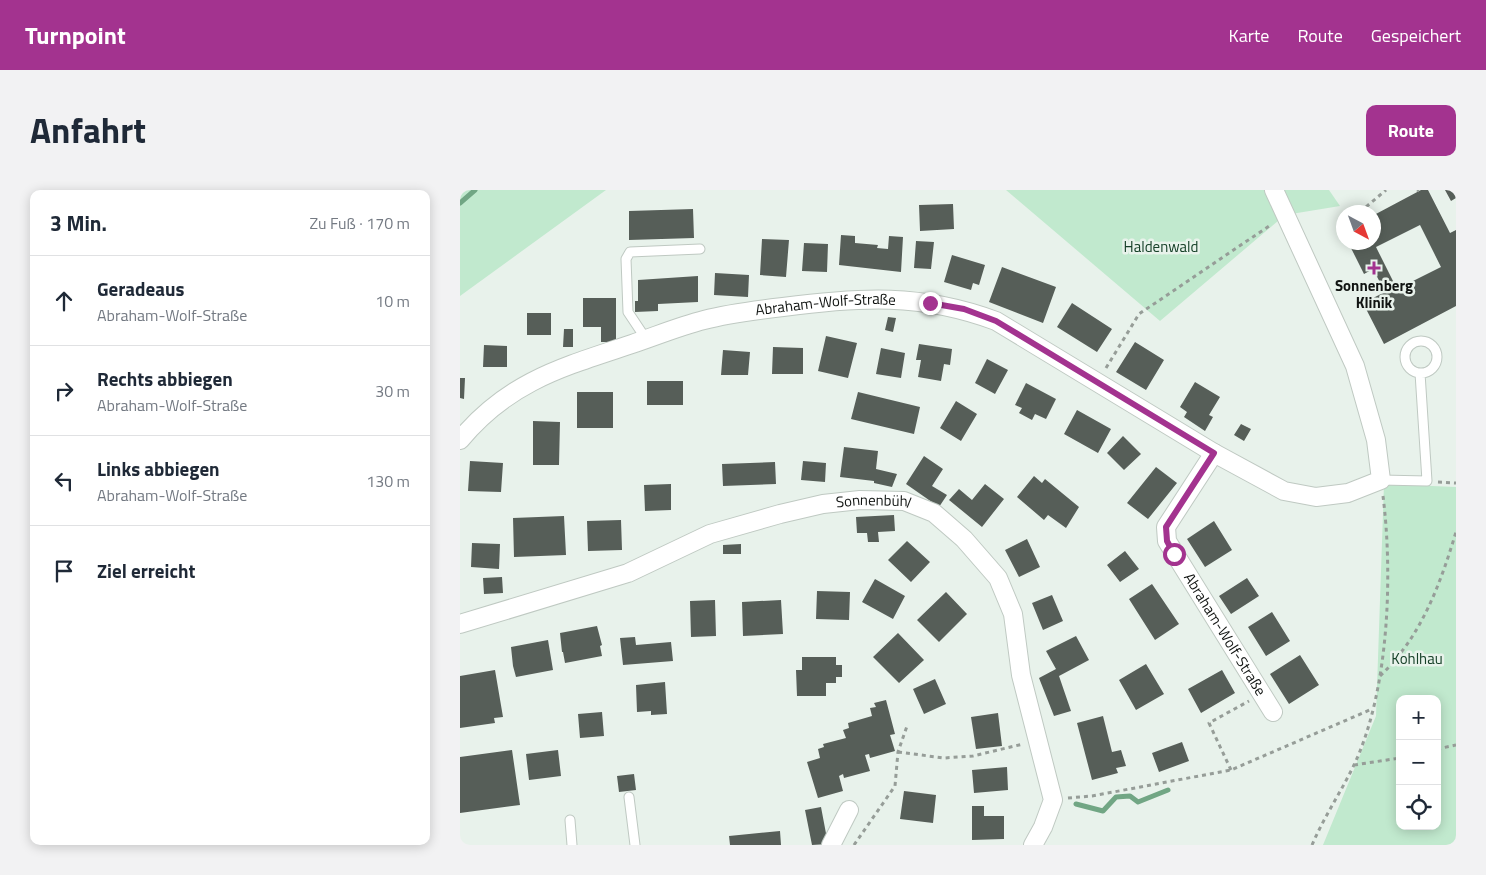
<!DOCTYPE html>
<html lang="de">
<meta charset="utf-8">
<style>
body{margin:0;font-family:"Titillium Web",sans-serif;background:#f2f2f3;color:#1f2937}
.controls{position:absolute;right:15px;bottom:15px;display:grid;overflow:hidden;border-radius:10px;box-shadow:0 2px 12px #0003}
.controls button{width:45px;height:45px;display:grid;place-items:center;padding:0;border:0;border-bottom:1px solid #e0e1e3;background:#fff;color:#1f2937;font:25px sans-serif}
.compass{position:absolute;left:876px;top:15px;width:45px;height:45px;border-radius:50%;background:#fff;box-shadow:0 2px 12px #0003;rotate:139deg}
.stop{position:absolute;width:15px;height:15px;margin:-11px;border:4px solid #a3338f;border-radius:50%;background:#fff}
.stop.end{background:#a3338f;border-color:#fff;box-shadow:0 1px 5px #0008}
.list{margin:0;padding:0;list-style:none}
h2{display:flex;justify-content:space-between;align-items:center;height:65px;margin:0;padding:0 20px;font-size:21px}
h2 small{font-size:16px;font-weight:400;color:#747a83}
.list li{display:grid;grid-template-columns:32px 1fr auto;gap:15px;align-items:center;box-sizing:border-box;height:90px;padding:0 20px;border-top:1px solid #e0e1e3}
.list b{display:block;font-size:19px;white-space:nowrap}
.list p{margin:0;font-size:16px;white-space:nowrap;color:#747a83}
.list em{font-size:16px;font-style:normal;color:#747a83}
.icon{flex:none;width:28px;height:28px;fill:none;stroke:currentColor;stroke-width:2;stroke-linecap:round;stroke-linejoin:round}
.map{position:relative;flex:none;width:996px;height:655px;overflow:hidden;border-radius:10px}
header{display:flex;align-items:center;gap:30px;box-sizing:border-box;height:70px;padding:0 25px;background:#a3338f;color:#fff}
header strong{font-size:24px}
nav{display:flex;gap:28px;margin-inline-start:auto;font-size:18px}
.intro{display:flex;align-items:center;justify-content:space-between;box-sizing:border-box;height:120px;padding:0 30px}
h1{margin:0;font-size:35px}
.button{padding:12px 22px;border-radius:10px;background:#a3338f;color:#fff;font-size:18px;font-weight:700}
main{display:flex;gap:30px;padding:0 30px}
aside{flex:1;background:#fff;border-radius:10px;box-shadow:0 2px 12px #0003}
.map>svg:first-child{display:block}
</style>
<header>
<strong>Turnpoint</strong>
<nav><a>Karte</a><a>Route</a><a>Gespeichert</a></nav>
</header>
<div class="intro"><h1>Anfahrt</h1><a class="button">Route</a></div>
<main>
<aside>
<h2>3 Min.<small>Zu Fuß · 170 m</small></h2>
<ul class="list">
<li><svg class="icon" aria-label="ahead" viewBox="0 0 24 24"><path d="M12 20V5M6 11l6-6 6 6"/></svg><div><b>Geradeaus</b><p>Abraham-Wolf-Straße</p></div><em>10 m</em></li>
<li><svg class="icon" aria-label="right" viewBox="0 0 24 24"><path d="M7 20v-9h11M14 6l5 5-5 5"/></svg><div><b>Rechts abbiegen</b><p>Abraham-Wolf-Straße</p></div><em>30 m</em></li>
<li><svg class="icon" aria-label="left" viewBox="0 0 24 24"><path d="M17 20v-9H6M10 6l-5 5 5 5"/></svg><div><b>Links abbiegen</b><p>Abraham-Wolf-Straße</p></div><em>130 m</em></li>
<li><svg class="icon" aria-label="arrive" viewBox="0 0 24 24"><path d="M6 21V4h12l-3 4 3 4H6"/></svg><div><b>Ziel erreicht</b></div></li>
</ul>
</aside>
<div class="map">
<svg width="996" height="655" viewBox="0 0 996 655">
<rect width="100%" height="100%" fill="#e8f2eb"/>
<path fill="#c1e9ce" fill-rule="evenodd" d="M0,0H146L0,106Z
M546,0H869L880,16L825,25L700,131Z
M924,294L996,297V655H863L916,526ZM940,509H977V636H940Z"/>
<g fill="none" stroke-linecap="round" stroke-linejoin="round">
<path stroke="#71a684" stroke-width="5" d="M0,13L15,0
M616,614L643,621L656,607L670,606L678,612L708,600"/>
</g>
<path fill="#565e58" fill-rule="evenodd" d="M961,0H968L990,43L996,40V116L924,154L903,113L925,102L913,79L904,84L888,52H914V25ZM960,35L981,77L937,99L916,57Z
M985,0H996V8L991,11Z
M493,14L494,39L460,41L459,15Z
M233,19L234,48L169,50V21Z
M381,45L395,46V53L418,55L417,58L428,59L429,46L443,47L441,82L379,75Z
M302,49L329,50L326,87L300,85Z
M456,51L474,52L471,79L454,78Z
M344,53L368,54L367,82L342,81Z
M492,65L525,75L519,95L513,93L511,100L484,92Z
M542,77L596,97L583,133L529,112Z
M255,83L289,85L288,107L254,105Z
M238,86V112L198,114V121L175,122V111H178V90Z
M123,108H156V152H141V137H123Z
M612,113L652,139L637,162L597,137Z
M67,123H91V145H67Z
M428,127L436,128L433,142L425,140Z
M104,139H113V157H103Z
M366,146L397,153L388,188L358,181Z
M675,152L704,170L686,200L656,182Z
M459,154L492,159L490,175L484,174L481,191L458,187L461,170H456Z
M24,155L47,156V177H23Z
M313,157L343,158V184H312Z
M421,158L445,163L441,188L416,184Z
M263,160L290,162L288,185H261Z
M527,169L548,180L535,204L515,193Z
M0,188H5L4,209L0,208Z
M187,191H223V215H187Z
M735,192L760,207L749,225L753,227L745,241L724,227L727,222L720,217Z
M566,193L596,209L586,229L575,224L572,230L559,223L562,218L555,215Z
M117,202H153V238H117Z
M398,202L460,217L454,244L391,229Z
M496,211L517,224L501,251L480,238Z
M617,220L651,239L638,263L604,244Z
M73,231L100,232L99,275H73Z
M781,234L791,239L784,251L774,245Z
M663,246L681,264L664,280L647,263Z
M384,257L418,261L416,279L437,284L432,297L414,293V291L380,287Z
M464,266L483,279L472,296L487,305L479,317L446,294Z
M10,271L43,273L41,302L8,301Z
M343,271L366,273L365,292L341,290Z
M315,272L316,294L263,296L262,274Z
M696,277L717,293L688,329L667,313Z
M574,286L582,293L585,289L619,317L606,338L588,325L584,330L557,307Z
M211,294V320L185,321L184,295Z
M525,294L544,309L522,337L489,310L499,299L512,310Z
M434,325L435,341L418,342L419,352H408L407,343H397L396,327Z
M104,326L106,365L54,367L53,328Z
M161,330L162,360L128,361L127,331Z
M754,331L772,360L745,377L727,349Z
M567,349L580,377L559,387L545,360Z
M447,351L470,372L451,392L428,370Z
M12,353L40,354L39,379L11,377Z
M281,354V364H263V355Z
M665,361L679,379L660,392L647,375Z
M42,387L43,403L24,404L23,388Z
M787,388L799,406L771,424L759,406Z
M415,389L445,406L433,429L402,412Z
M692,394L719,434L695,450L669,409Z
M357,401L390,402L389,430L356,429Z
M486,402L507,424L479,452L457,430Z
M592,405L603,431L583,440L572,413Z
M255,410L256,446L231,447L230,411Z
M321,410L323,444L283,446L282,412Z
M812,422L830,451L806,466L788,437Z
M137,436L142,455L140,456L142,466L105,473L103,462H102L100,443Z
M438,443L464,470L439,493L413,467Z
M616,446L629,470L599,486L611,521L594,526L579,488L596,479L586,461Z
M175,447L176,455L211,452L213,471L163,475L160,448Z
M88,450L93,480L56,487L53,476L51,457Z
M840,465L859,495L829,514L810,484Z
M342,467H376V475H382V487H376V493H366V506H337L336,480H342Z
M686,474L704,504L676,520L659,490Z
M35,480L43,527L34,528L35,533L0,538V486Z
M762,480L775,503L741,523L728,499Z
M475,489L486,514L464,524L453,499Z
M205,492L207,524L191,525V521L177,522L176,495Z
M426,510L435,544L430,545L435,561L410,568L409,564L405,565L410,581L384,588L383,584L379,586L383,601L358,608L347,572L360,568L358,559L364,557L363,554L386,548L383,540L389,538L388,533L412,526L410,518L416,517L414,513Z
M142,522L144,546L120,548L118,524Z
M538,523L542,556L516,559L511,527Z
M643,526L652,562L661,560L666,576L656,578L658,583L632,590L617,533Z
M722,552L729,571L699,582L692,563Z
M52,560L60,615L0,623V567Z
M98,560L101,586L69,590L66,564Z
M547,577L548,600L514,603L512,580Z
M174,584L176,600L159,602L157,586Z
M444,601L476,605L473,633L440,629Z
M512,616H524V626H544V649L512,650Z
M361,617L368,654L352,655L345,620Z
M320,641L321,655H270L269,646Z"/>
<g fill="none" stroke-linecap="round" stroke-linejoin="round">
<defs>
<path id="service" d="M186,149L168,122L166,69L170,62L240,59
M945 167a16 16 0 1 1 32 0a16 16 0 1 1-32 0Z
M921,290L967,291L960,183
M169,607L175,655
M110,630L112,655"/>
<g id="minor">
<path id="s1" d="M0,250C49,191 103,177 172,154C196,146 220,136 244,130C270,123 297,120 323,117C400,107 461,103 536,131L754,263L824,301L856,307L888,303L921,290L916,250L895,176L814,0"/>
<path id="s2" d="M754,263L706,337L707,351L813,522"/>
<path id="s3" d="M0,434L168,383L250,344L320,324L363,314L400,310L444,311L474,323L504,349L538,388L553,424L561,485L593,610L583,637L573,655"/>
<path d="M371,655L389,620"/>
</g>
</defs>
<use href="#service" stroke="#bfc9c2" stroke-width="11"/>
<use href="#minor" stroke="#bfc9c2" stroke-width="20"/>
<path stroke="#969d98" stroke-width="3" stroke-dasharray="4 4" stroke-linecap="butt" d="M957,0L959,1
M900,22L926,0
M646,178L679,124L812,34
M978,292L996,293
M920,486C961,447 980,395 996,342
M977,559L996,555
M438,562L484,568L513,566L563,554
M894,575L940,568
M771,580L749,533L789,511
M608,608L632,606L771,580L912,519
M394,655L435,596L438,562L447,536
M852,655C864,627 881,602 894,575C929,501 933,385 923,306"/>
<use href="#service" stroke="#fff" stroke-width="9"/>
<use href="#minor" stroke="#fff" stroke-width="18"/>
</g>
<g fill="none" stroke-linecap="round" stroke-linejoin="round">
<path stroke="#a3338f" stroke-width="6" d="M470,113L504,119L536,131L754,263L706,337L707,351L714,364"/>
</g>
<path fill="#a3338f" stroke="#e8f2eb" stroke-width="2" d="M911.5 70.5h5v5h5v5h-5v5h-5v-5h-5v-5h5z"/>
<g text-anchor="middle" stroke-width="5" stroke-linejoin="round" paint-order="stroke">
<g font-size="15" fill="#164028" stroke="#e8f2eb">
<text x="701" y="62">Haldenwald</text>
<text x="957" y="474">Kohlhau</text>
</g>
<g font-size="15" font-weight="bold" fill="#111412" stroke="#e8f2eb">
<text x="914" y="101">Sonnenberg<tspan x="914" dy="17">Klinik</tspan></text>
</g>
<g font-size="15" fill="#111412" stroke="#e8f2eb">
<text dy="5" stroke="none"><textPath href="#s1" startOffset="399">Abraham-Wolf-Straße</textPath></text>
<text dy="5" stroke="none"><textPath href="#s3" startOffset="434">Sonnenbühl</textPath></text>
<text dy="5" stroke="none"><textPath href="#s2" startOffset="212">Abraham-Wolf-Straße</textPath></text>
</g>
</g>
</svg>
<div class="controls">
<button>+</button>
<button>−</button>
<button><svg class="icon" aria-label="locate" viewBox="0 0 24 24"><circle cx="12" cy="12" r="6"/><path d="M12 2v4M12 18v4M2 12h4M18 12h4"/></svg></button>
</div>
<svg class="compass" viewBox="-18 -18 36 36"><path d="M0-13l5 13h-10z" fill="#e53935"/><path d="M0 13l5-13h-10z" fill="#747a83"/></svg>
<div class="stop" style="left:714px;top:364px"></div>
<div class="stop end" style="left:470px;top:113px"></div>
</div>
</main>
